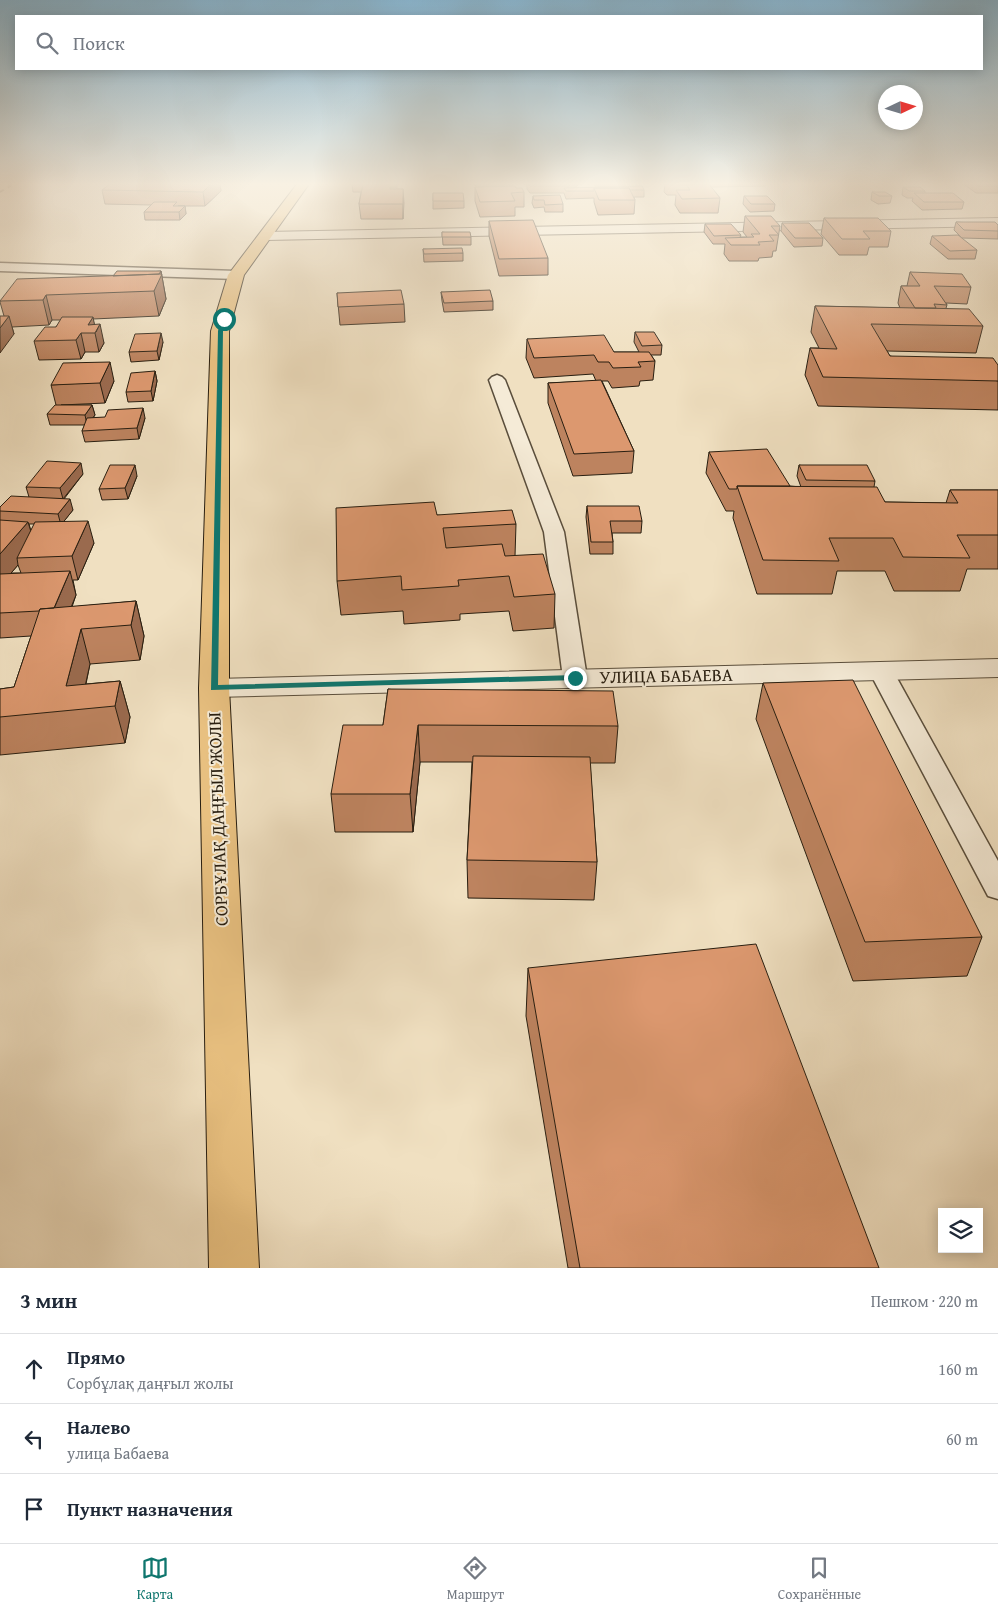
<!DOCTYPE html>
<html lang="ru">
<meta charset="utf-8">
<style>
body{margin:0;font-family:"Gentium Book Plus",serif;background:#f2f2f3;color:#1f2937}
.controls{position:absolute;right:15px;bottom:15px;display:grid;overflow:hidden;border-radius:0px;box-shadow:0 2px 12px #0003}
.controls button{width:45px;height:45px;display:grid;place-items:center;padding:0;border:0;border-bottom:1px solid #e0e1e3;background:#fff;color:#1f2937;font:25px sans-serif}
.compass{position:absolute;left:878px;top:85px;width:45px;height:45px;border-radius:50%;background:#fff;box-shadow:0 2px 12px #0003;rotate:86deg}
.stop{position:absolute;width:15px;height:15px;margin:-11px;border:4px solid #0f766e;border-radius:50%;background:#fff}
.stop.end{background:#0f766e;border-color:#fff;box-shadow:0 1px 5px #0008}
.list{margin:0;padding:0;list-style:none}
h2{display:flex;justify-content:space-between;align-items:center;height:65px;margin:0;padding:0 20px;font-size:21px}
h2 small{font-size:16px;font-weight:400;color:#747a83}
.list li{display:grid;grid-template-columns:32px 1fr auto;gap:15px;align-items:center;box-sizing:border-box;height:70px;padding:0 20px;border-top:1px solid #e0e1e3}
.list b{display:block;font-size:19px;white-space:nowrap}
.list p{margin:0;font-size:16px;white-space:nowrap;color:#747a83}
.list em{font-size:16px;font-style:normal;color:#747a83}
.icon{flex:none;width:28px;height:28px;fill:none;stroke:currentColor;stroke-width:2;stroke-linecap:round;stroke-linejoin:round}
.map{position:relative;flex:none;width:998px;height:1268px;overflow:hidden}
.search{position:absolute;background:#fff;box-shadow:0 2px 12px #0003;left:15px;right:15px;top:15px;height:55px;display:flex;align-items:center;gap:12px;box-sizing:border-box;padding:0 18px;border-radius:0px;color:#747a83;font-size:19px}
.sheet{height:275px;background:#fff}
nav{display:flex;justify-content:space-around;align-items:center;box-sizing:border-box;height:70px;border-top:1px solid #e0e1e3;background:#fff;font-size:14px;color:#747a83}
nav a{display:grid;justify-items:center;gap:2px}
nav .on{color:#0f766e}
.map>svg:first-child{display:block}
</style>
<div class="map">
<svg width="998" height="1268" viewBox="0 0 998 1268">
<rect width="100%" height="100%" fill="#f0e0c1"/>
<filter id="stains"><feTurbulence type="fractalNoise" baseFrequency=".004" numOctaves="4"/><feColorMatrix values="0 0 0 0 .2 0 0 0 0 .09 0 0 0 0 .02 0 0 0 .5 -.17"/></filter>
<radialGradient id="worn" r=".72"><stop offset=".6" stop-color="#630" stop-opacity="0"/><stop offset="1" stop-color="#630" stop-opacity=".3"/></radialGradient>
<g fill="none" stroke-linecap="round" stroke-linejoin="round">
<defs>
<path id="service" d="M0,263L236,271L242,275L236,279L0,271Z
M497,375L502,377L505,380L564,532L587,678L583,683L575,685L567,683L563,678L544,532L489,380L492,377Z
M881,664L889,666L893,671L998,861V899L988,896L869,671L873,666Z"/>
<path id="minor" d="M998,218V226L266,240L259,236L266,232Z"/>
<path id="tertiary" d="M998,659V677L214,697L204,695L199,688L204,681L214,679Z"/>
<path id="primary" d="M297,184H309L244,275L229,331V688L259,1268H209L199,688L211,331L228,275Z"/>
</defs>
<use href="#service" stroke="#5a4e3c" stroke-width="3"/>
<use href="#minor" stroke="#5a4e3c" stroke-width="2"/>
<use href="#tertiary" stroke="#5a4e3c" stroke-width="2"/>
<use href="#primary" stroke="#281e10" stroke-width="2"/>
<use href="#service" fill="#f5ebd7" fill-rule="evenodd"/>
<use href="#minor" fill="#f5ebd7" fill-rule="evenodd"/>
<use href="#tertiary" fill="#f5ebd7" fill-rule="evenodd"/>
<use href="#primary" fill="#e8c080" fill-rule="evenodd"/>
<path stroke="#281e10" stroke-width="2" stroke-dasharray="4.5 4.5" stroke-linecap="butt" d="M0,192L13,184"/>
</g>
<path fill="#bd835f" stroke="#281e10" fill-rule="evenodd" d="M110,184H220L221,191L205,206H178H185L186,214L180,220H145L144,212L151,205L105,204L102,190Z
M352,184H397V189H403V219H361L359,204L361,192H353Z
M475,184H513V186H475Z
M527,184H579L574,188L622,187L595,186V184H625V187L644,190V197H634L635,200L634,214L598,215L594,202V198L566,199L564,193H530L527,189Z
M665,184H765V186L711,187L720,198L718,213H680L675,205L676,195H667L664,192Z
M965,184H998V193H976L965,185Z
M475,187L516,188L524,192V207H515V216L480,217L475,201Z
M903,187L925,191V193L964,202L962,209L922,210L912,201L913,198H907L902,195Z
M872,192L892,196L890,203L878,204L871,200Z
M433,193L464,201V208L433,209Z
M533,196L563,204V212H545L544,207L534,208L532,203Z
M744,196L775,204L774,211L750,212L743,204Z
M745,216L780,226L776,251H773L772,257L759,258L758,261H729L724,254L725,244H713L704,232L705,224L741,235L740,237H747L743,232Z
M824,218L891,231L888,247H869L867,255H839L821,234Z
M489,221L548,258V275L499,276L489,236Z
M956,222L998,225V239L962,238L954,230Z
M782,223L823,238L822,246L794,247L781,231Z
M442,232L471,237V245H443Z
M932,236L977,250L975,259H948L930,244Z
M423,249L463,253V261L424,262Z
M161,271L166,299L159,316L93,319L94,324L104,343L99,352H85L81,359L39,360L34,341L56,327L61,320H52L49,325L12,327L14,334L4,316L0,302V301L113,276Z
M910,272L971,287L967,304L946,303L947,305L946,308L983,326L976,353L887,351L890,356L998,381V410L818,406L805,375L810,348H819L811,332L815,306L900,308L898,303L901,286H907Z
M441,292L493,301V310L444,312L442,301Z
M337,293L404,304L405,322L340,325Z
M635,332L662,345L661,355H651L655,361L653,380L640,381L639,386L612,388L608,381H602L634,451L632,473L573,476L548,403V383L596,381L593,374L534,378L526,358L527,339L614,352H639L634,342Z
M163,342L159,360L131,362L129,352Z
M155,371L157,381L153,401L128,402L126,392Z
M114,381L105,403L61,405H92L95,415L93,418H145L139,439L85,442L82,431L85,425H50L47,414L56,405L51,385Z
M709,452L790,486L801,487L797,476L799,465L875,481L874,487L885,502L946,503L950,490H998V569H967L960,591H894L885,571H837L832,594H757L733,518L734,511H726L706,473Z
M83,474L64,499L73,510L64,521L94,543L78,580H73L76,595L72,607L136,601L144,636L140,660L90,664L86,684L120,681L130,717L125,743L0,755V689L14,687L31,636L0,638V507L29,497L26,487ZM29,524H35L31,531ZM18,565L21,573H11Z
M137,476L128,499L102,500L99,489Z
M587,506L642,521L641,533H612L613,542V554H590L586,517Z
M437,515L516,524L515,556L555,594L554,628L513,631L509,611L460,614V620L404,624L403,611L341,615L337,581Z
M763,683L982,937L967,976L853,981L756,719Z
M388,689L618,726L615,763H590L597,862L594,900L468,898L467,860L472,762H420L413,832H335L331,794L383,725Z
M528,968L879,1268H568L526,1016Z"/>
<path fill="#9a6a4e" stroke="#281e10" d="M211,184H220L221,191L205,206L203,192Z
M571,184H579L570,191H568V186Z
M403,189L404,203L403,219Z
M185,206L186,214L180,220L179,212Z
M161,271L166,299L159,316L154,291L155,280Z
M46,295L52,320L49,325L43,300Z
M9,316L14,334L0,353V328Z
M93,317L96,332L100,324L104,343L99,352L95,333L88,325Z
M81,333L85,352L81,359L76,340Z
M161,333L163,342L159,360L157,351Z
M110,362L114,381L105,403L100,383Z
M155,371L157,381L153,401L151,391Z
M92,405L95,415L87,425L85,415Z
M143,408L145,418L139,439L137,428Z
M81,463L83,474L63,499L60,488Z
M135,465L137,476L128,499L125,488Z
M70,499L73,510L61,525L58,514Z
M88,521L94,543L78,580L72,556Z
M28,522L35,545L17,558L18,565L0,586V554Z
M70,571L76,595L60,635L53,611Z
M136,601L144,636L140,660L131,625Z
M81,629L90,664L80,709L66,686Z
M120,681L130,717L125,743L115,706Z
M418,725L420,762L413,832L410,794Z"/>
<path fill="#dc986f" stroke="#281e10" d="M110,184H211L203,192L102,190Z
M363,184H396V187H390V189H403V204H359Z
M529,184H571L568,186H530Z
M686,184H709L720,198L682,199L676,190H690Z
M975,184H998V186H978Z
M515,186L516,188H522L524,192L511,193L515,201L480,202L475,187Z
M642,186L644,190H630L629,188H594V191H566L564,188Z
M903,187H920L925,191H909Z
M594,188H629L635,200H599Z
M872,192H885L892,196H879Z
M433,193H463L464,201H433Z
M914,193H953L964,202H924Z
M560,195L563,204L545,205L544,200H534L533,196Z
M744,196H767L775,204H751Z
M154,202H177L173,206H185L179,212H144Z
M745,216H771L780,226H771L779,235H769L774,241L758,242L760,245H731L725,238L754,237L751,234H760Z
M824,218H878L891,231H863L870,239H842Z
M533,220L548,258L499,259L489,221Z
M956,222H995L998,225V231L964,230Z
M782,223H809L823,238H795Z
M705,224H731L741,235L714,236Z
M442,232H470L471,237H442Z
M958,235L977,250L950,251L932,236Z
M462,248L463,253L424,254L423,249Z
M117,271H161L159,274L113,276Z
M910,272L962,274L971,287L934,286L947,305L934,304L936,308H915L901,286H920Z
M162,274L154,291L46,295L43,300L0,301L17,279Z
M401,290L404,304L338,307L337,293Z
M490,290L493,301L444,303L441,292Z
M815,306L969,309L983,326L871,324L890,356L993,358L998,365V381L823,377L810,348L837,349Z
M0,316H9L0,328Z
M62,317H93L88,325L100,324L95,333H81L76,340L34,341L45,327H56Z
M635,332H654L662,345L642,346Z
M161,333L157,351L129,352L135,334Z
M604,335L614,352H649L655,361L638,362L641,367L613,368L609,362H598L594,355L534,358L527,339Z
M110,362L100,383L51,385L63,363Z
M155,371L151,391L126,392L131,373Z
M601,380L634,451L574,454L548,383Z
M55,405H92L85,415L47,414Z
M143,408L137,428L82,431L87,418L105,417L108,410Z
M767,449L790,486H737V489H729L709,452Z
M47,461L81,463L60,488L26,487Z
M110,465H135L125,488L99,489Z
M799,465H867L875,481L806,480Z
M737,486L877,487L885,502L958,503L950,490H998V535H957L970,558L903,557L893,538H829L839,561L763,560Z
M11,496L70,499L58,514L0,511V507Z
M434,502L437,515L512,510L516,524L443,528L446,548L502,544L505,556L543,554L555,594L514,597L509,576L458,580L459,586L402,590L401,576L337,581L336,508Z
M587,506H639L642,521H610L613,542H591Z
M0,520L28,522L0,554Z
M88,521L72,556L17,558L35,522Z
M70,571L54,608L40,609L39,611L0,613V574Z
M136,601L131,625L81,629L66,686L120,681L115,706L0,717V689L14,687L40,609Z
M853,680L982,937L865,942L763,683Z
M388,689L613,691L618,726L418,725L410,794H331L343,725H383Z
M473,756L590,757L597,862L467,860Z
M756,944L879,1268H580L528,968Z"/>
<linearGradient id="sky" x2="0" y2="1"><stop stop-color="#89b8d4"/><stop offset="0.51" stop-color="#f8f1e3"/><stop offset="1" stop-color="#f8f1e3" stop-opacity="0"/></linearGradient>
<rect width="998" height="361" fill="url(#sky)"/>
<path fill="#0f766e" d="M224,317L226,319L223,331L218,685L575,675L578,676V680L211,690L218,331L221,319Z"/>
<g text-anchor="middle" stroke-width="4" stroke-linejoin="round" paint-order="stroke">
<g font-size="18" fill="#281e10" stroke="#f5ebd7">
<text transform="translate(666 676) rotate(-1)" y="6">УЛИЦА БАБАЕВА</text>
<text transform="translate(218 819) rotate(-92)" y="6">СОРБҰЛАҚ ДАҢҒЫЛ ЖОЛЫ</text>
</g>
</g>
<rect width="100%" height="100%" filter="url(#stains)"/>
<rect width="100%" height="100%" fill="url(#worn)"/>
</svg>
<div class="controls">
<button><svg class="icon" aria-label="layers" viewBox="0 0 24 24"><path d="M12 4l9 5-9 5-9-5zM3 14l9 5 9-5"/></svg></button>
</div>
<svg class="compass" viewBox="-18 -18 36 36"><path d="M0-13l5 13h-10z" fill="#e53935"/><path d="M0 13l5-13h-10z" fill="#747a83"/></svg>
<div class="stop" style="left:224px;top:319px"></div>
<div class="stop end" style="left:575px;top:678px"></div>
<div class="search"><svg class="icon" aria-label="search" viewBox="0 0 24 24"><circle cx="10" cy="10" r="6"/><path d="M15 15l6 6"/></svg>Поиск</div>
</div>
<section class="sheet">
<h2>3 мин<small>Пешком · 220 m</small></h2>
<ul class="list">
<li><svg class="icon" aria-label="ahead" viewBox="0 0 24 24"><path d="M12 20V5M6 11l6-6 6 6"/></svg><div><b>Прямо</b><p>Сорбұлақ даңғыл жолы</p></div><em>160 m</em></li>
<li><svg class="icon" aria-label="left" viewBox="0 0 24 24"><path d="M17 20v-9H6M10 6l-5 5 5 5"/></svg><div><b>Налево</b><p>улица Бабаева</p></div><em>60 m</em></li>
<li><svg class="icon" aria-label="arrive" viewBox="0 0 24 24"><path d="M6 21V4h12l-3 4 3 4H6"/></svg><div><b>Пункт назначения</b></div></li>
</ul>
</section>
<nav>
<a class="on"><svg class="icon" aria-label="map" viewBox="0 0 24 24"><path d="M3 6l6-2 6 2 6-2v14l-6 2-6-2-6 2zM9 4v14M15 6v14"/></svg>Карта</a>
<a><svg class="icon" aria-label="directions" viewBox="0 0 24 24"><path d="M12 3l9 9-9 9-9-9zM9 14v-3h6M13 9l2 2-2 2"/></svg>Маршрут</a>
<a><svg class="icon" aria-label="saved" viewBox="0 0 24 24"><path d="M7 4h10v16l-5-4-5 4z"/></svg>Сохранённые</a>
</nav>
